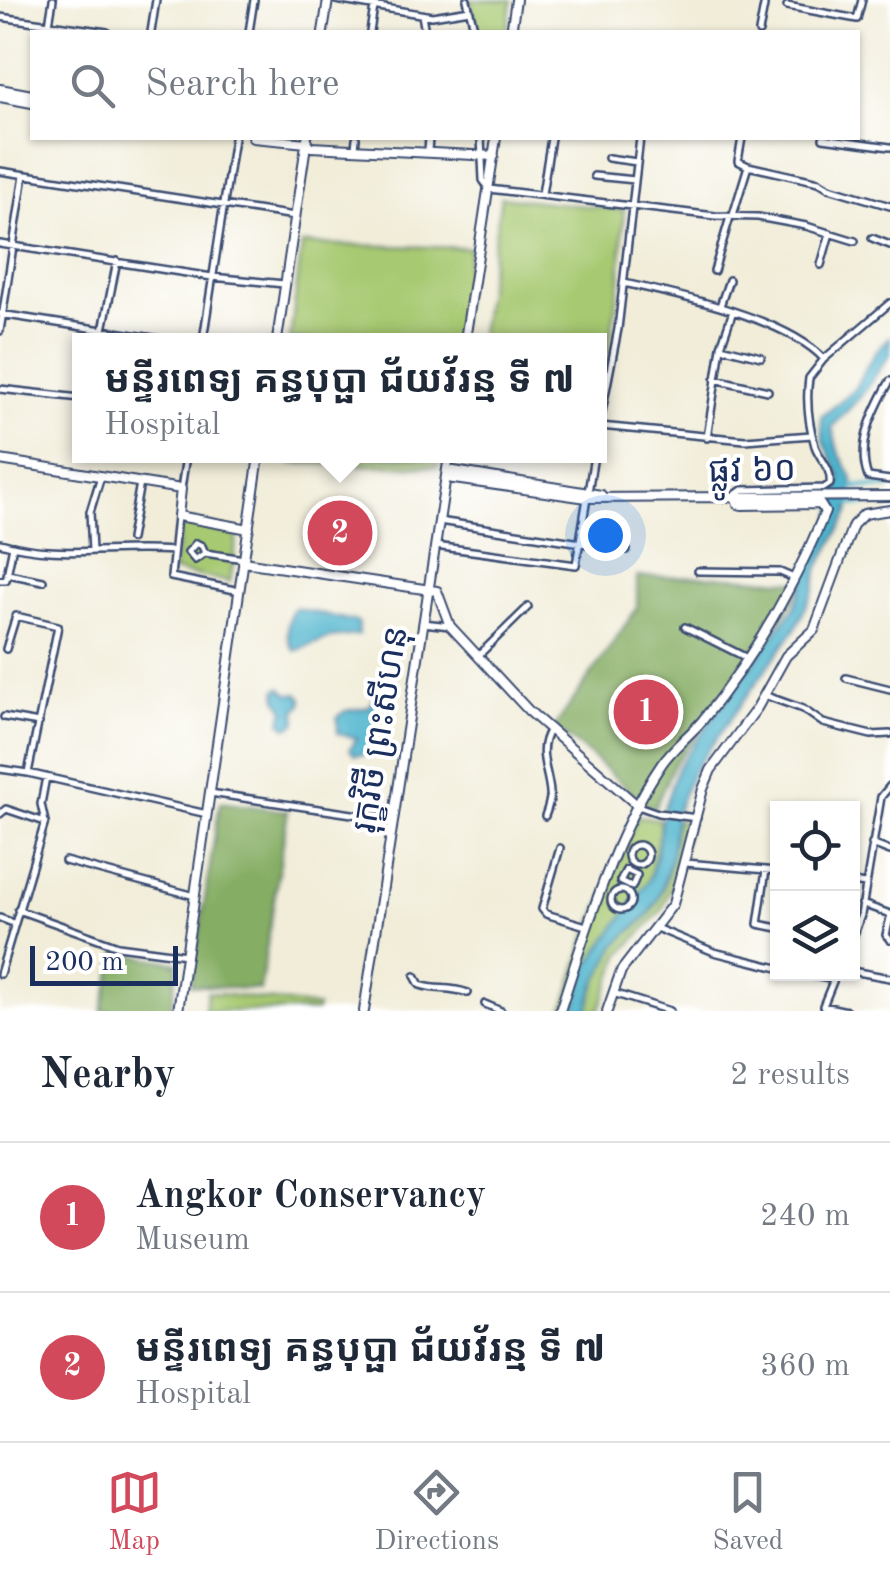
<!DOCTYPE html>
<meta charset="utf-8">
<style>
body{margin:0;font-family:"Old Standard TT","Noto Sans Khmer",serif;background:#f2f2f3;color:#1f2937}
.controls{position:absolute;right:30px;bottom:30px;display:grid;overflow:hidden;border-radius:0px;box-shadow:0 2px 8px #0004}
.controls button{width:90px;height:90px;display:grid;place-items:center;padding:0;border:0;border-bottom:2px solid #e0e1e3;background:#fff;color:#1f2937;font:50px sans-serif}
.scale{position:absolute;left:30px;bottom:25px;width:148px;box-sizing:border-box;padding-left:10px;border:5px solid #1b2f5e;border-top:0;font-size:28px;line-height:35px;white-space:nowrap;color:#1b2f5e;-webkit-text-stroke:8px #fff;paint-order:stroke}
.you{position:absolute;left:605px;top:535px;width:35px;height:35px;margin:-25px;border:8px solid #fff;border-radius:50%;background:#1a73e8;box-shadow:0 0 0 15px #1a73e833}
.badge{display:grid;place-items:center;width:65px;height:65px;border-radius:50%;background:#d1495b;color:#fff;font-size:32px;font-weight:700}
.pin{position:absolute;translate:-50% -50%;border:5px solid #fff;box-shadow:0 2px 10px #0006}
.popup{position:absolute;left:72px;top:333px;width:535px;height:130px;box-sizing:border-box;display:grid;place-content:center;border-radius:0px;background:#fff;filter:drop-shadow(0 2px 8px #0005);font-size:32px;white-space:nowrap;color:#747a83}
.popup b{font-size:38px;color:#1f2937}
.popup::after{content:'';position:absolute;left:50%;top:100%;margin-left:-20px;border:20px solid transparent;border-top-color:#fff}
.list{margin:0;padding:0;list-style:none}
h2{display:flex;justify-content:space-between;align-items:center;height:130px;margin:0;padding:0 40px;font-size:42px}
h2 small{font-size:32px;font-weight:400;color:#747a83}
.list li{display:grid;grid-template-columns:65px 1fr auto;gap:30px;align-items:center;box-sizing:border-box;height:150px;padding:0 40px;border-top:2px solid #e0e1e3}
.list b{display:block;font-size:38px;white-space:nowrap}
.list p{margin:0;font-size:32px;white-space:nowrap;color:#747a83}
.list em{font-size:32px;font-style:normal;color:#747a83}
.icon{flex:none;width:55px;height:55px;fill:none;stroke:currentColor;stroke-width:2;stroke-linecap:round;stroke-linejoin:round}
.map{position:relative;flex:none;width:890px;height:1011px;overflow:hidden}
.search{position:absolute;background:#fff;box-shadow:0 2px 8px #0004;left:30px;right:30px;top:30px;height:110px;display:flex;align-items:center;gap:25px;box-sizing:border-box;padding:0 35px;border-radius:0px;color:#747a83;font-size:38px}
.sheet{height:430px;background:#fff}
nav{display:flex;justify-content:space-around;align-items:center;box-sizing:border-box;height:140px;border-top:2px solid #e0e1e3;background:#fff;font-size:28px;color:#747a83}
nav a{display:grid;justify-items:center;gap:5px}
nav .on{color:#d1495b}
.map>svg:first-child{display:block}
</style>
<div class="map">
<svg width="890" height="1011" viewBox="0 0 890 1011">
<rect width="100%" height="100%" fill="#fff"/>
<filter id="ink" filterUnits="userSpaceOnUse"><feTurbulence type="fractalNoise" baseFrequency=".01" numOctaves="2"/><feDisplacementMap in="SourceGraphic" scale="20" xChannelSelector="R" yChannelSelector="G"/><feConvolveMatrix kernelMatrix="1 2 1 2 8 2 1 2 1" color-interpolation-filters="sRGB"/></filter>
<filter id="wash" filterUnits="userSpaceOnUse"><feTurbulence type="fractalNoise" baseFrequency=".0048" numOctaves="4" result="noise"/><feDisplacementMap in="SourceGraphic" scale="40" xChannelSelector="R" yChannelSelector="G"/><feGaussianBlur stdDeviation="2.25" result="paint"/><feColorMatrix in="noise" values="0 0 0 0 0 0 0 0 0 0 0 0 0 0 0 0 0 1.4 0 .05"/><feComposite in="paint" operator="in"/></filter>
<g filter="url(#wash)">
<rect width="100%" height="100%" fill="#f1edd9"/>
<path fill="#a7c971" stroke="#617c68" stroke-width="2.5" d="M470,0H512L507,32H477Z
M501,197L624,210L620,282L605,368L600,367V340H479Z
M302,244L470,248L456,340H290Z
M292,456H439L437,467L292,463Z
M182,520L238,531L230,582L173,571Z
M638,816L658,819L661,826L649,880L588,966L574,1011H563L586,939Z
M676,819L685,823L687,832L674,880L662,910L621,954L599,1011H588C592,990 603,965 615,947C623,935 639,927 649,915C669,890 673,850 676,819Z
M207,992L317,1007L316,1011H205Z"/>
<path fill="#85ad63" stroke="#506e60" stroke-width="2.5" d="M716,576L801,582L787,610L763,646L674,764L655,808L645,805L590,755L554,728L637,608V577Z
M220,802L288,811L260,990L191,985Z
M117,952L178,963L171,1011H102Z"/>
<path fill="#4fb5ce" stroke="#357296" stroke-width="2.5" d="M890,337V354L861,396L832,427L838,451L853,479L849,513L819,567L814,590L795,629L691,774L676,814L671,858L658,900L649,914L616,945L594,987L588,1011H574L588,966L649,880L656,858L663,810L678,766L794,608L815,553L829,530L841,477L823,441L821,417L853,391L874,354Z
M294,608L358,622L359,635L329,638L295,651C284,639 286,621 294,608Z
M281,687L288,694H298L302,698V704L296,711L297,722L292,726L286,727L281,722L285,710L278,700L277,689Z
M380,687L384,690L369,754L354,755L350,749L357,738L338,734L337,718L345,711L369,707Z"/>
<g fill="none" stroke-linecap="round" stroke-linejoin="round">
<path stroke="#4fb5ce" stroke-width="5" d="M848,487H890
M847,504L884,503"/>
</g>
</g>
<g filter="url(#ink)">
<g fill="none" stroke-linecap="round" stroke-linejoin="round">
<defs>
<path id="street" d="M336,0L432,16L470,10
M467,0L475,32
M787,6L857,19L862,0
M422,15L425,32
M0,17L107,32
M49,24L53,0
M151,32L156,0
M249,32L254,0
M370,32L374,7
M759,32L764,6
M481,138L483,180L489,189L715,216L758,217L806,226L855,241
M823,138L890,147
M355,148L356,138
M428,151L429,138
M608,158L637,162
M748,166L819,182L829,188L890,206
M0,171L295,216
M594,176L635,180
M542,194L551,138
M733,215L748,166L738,161L742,138
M872,238L890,245
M0,244L212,277L284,284
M821,265L830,233
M714,271L730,217
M624,283C678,295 786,318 824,359
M720,306L729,280
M0,314L166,340
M0,331L24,175
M101,340L117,261
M203,340L234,138
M721,346L733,311
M715,379L768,391
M890,381C874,410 856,444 868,477L890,480
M0,389L80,398
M600,422L618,329L640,138
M600,426L745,440L812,435
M707,438L721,347L761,357
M181,489L186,456
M588,492L594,456
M735,495L742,490L824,488L830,484C832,468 820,460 815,446C809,425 806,399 809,378L824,359L890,303
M177,516L171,577L240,591
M439,521L627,550
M130,539L140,483
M0,543C60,560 111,546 172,551
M435,546L576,565L587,498
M92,551L90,512L101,476
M205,553L195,560L188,552L196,543L202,546L205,553L244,559
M698,571L780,572L794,578
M8,574L43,581
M0,580H6L13,546
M423,623L450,626
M685,627L747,658
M6,649L16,616L58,626L28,773L207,814
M478,656L528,607
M846,678L890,689
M764,695L803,709L823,723L871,735L890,734
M4,717L39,723
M0,769L28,773
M210,793L393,820
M638,806L658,813L697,818
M0,814L6,809L45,822
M545,816C548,808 551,800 550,792C548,769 536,751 550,729
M872,844L890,851
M628 855a10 10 0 1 1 20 0a10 10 0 1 1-20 0Z
M560,848L542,909L546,914L586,926
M65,861L195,896
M686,863L778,871
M626,870L637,875L632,887L620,881Z
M766,870L758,924L778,928
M852,882L865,884
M611 900a10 10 0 1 1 20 0a10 10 0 1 1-20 0Z
M862,904L890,914
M18,910L118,946L186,955
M0,918L13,923
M890,918L886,935L890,940
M656,928L714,952L778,968
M852,940L861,915L881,797L890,786
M852,971L890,978
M0,974L45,822L41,804L46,777
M800,974L831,979
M836,974L823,1006L847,1011
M415,976L420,985C438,991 447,986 468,993
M613,993L670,1011
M485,1004L501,1011"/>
<path id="secondary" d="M323,32L328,0
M511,32L516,0
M0,89L32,95
M0,97L32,103
M253,138L307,143L311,147L494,156
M277,340L307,138
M465,340L496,138
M0,460L181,489L178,516L249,529
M448,470L601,495
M447,478L587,498L890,496
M243,562L437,591L450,626L529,711L638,806
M178,1011L259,456
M364,1011L449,456
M560,1011C584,935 616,831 661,765C672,748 689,736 702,721C754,657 794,587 825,512L820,504L742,505L738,504L735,497
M607,1011L621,971L673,904L703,789L711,770L757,708L786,656L814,630L853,525L864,514L890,510"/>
</defs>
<use href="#street" stroke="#3b4c70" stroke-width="10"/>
<use href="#secondary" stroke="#3b4c70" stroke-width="12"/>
<use href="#street" stroke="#fff" stroke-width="5"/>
<use href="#secondary" stroke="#fff" stroke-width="8"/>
</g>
</g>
<g text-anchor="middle" stroke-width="8" stroke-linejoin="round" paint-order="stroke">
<g font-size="35" fill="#1b2f5e" stroke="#fff">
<text transform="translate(752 469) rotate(-1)" y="12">ផ្លូវ ៦០</text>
<text transform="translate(379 729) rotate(-81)" y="12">រុក្ខវិថី ព្រះសីហនុ</text>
</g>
</g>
</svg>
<div class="controls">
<button><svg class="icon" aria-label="locate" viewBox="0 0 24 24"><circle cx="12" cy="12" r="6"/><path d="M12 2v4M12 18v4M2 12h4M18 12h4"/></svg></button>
<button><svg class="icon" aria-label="layers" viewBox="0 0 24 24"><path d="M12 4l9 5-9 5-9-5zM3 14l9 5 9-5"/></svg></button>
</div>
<div class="scale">200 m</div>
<div class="you"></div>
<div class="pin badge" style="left:646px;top:712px">1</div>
<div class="pin badge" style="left:340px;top:533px">2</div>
<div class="popup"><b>មន្ទីរពេទ្យ គន្ធបុប្ផា ជ័យវ័រន្ម ទី ៧</b>Hospital</div>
<div class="search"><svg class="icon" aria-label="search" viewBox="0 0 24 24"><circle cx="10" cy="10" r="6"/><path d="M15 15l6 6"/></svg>Search here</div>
</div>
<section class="sheet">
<h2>Nearby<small>2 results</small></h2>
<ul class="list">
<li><span class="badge">1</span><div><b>Angkor Conservancy</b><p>Museum</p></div><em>240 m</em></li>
<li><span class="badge">2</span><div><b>មន្ទីរពេទ្យ គន្ធបុប្ផា ជ័យវ័រន្ម ទី ៧</b><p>Hospital</p></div><em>360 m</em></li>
</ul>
</section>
<nav>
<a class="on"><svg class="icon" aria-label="map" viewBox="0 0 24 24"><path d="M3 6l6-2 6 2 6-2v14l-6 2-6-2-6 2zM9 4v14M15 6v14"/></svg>Map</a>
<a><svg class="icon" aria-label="directions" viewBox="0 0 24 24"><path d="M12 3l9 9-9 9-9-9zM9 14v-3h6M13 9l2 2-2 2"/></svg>Directions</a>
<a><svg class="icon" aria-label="saved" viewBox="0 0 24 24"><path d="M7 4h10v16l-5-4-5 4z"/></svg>Saved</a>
</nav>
